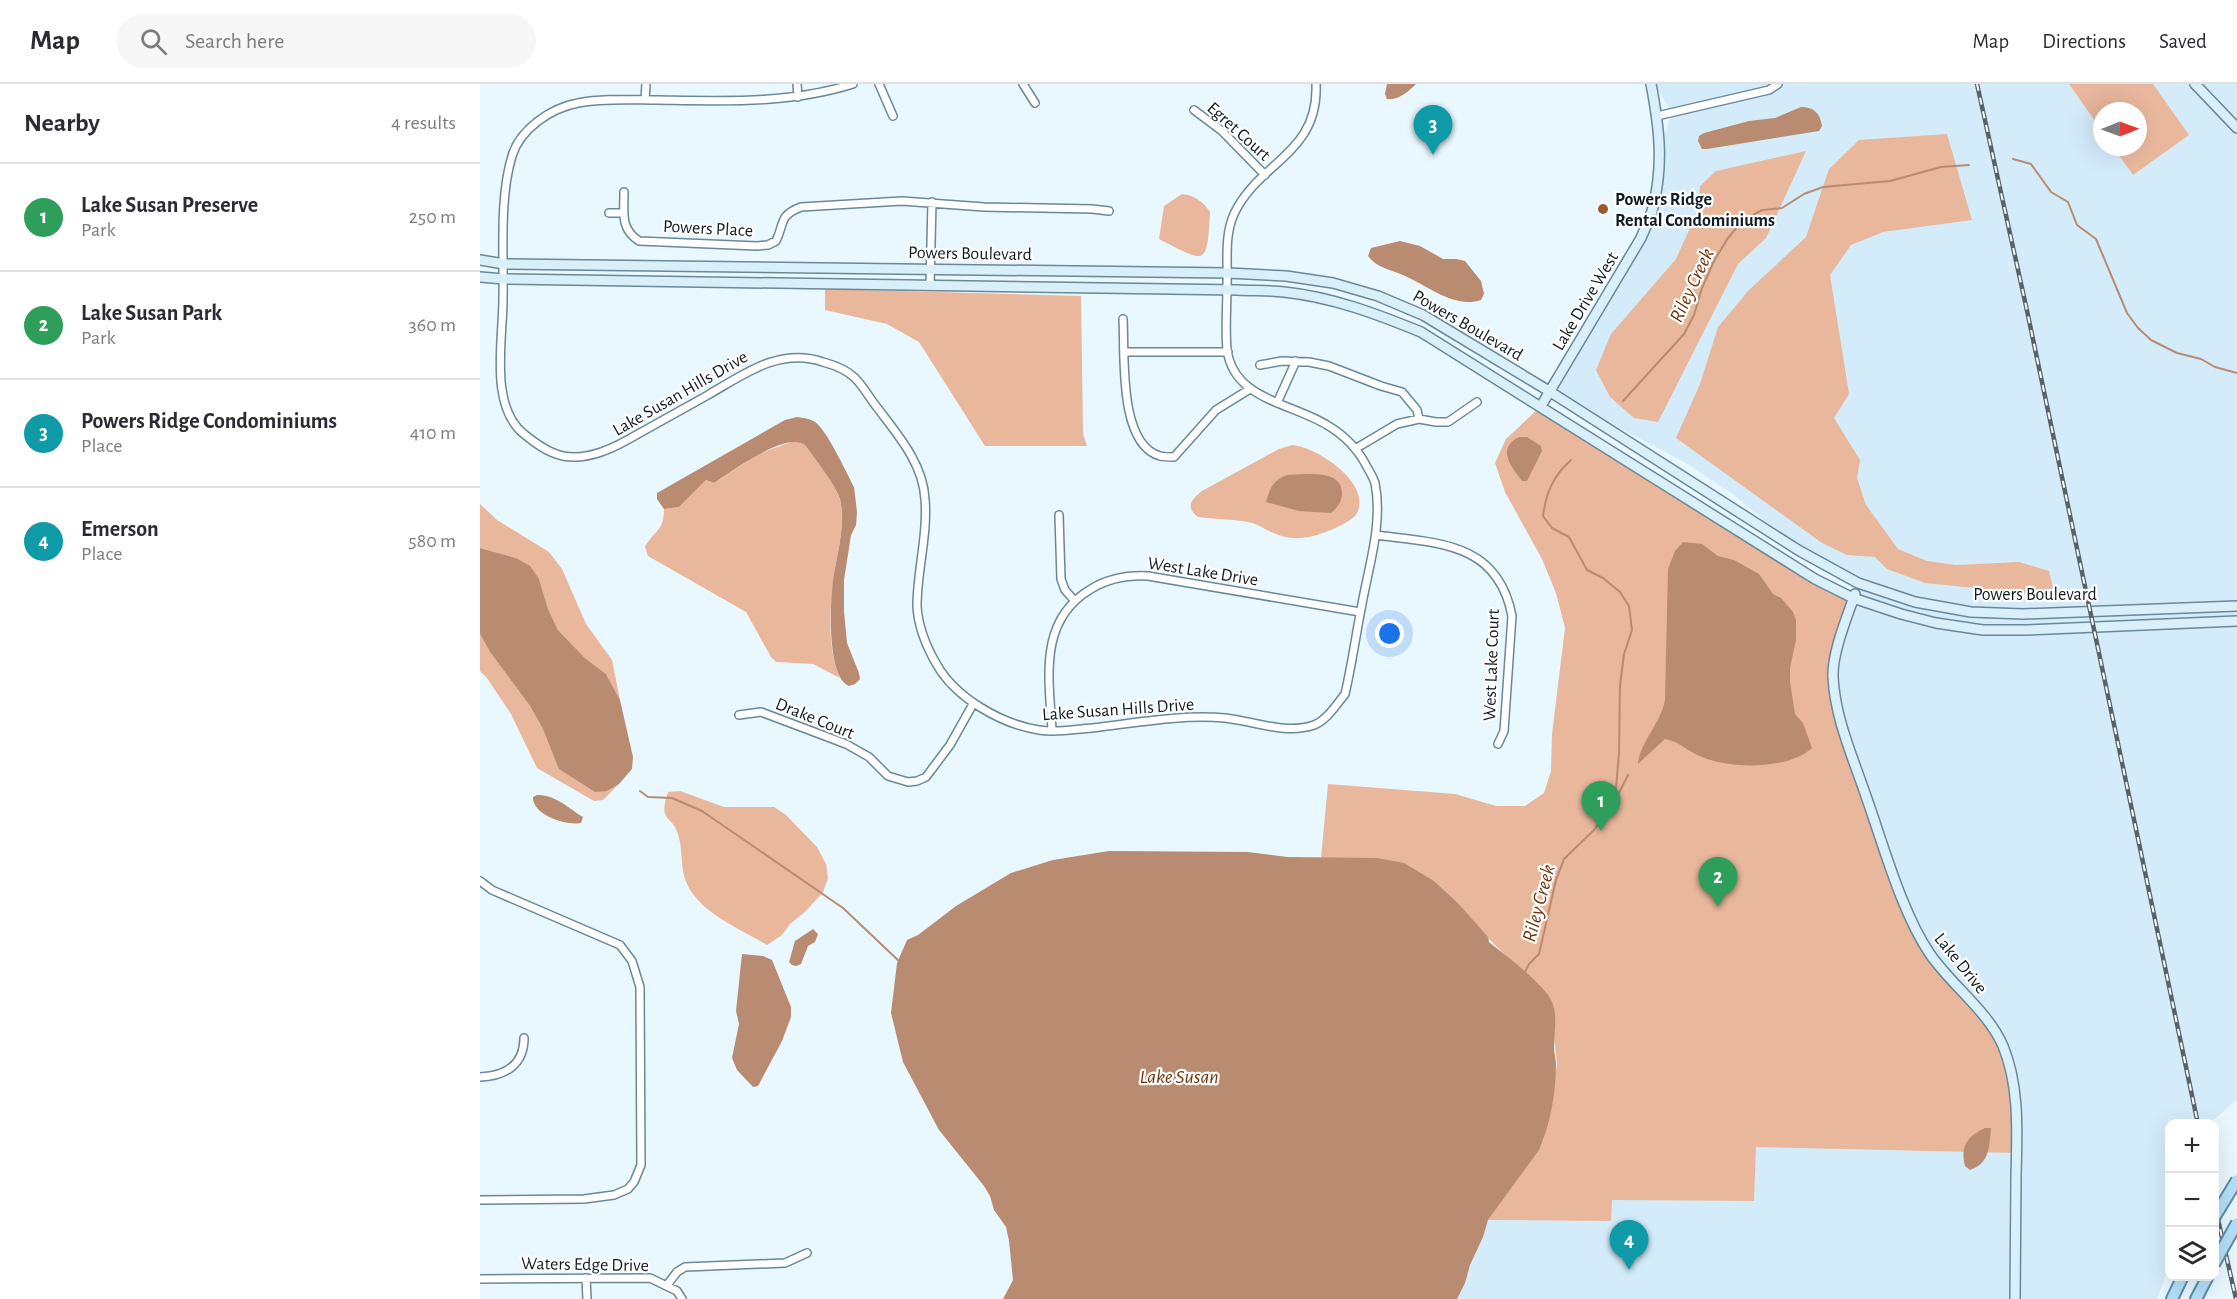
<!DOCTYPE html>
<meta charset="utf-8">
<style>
body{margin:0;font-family:"Alegreya Sans",sans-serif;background:#f7f7f7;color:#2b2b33}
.controls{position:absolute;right:18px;bottom:18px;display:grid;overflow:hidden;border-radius:12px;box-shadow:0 6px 24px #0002}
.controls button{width:54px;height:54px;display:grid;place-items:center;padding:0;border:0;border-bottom:2px solid #e1e1e2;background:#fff;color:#2b2b33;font:30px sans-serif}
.compass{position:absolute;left:1613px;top:18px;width:54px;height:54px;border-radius:50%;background:#fff;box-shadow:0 6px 24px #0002;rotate:89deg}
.you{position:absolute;left:910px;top:550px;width:21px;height:21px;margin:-15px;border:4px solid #fff;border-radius:50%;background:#1a73e8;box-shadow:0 0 0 9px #1a73e833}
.badge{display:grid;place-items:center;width:39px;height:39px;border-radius:50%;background:#0f766e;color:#fff;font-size:20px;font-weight:700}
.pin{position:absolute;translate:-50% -50px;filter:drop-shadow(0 2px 3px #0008)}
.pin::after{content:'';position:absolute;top:32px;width:21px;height:18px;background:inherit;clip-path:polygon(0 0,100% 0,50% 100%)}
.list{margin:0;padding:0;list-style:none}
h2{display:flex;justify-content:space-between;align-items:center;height:78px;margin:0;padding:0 24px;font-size:26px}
h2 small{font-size:20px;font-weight:400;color:#7c7c81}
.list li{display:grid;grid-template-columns:39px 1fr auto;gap:18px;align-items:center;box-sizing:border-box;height:108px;padding:0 24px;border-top:2px solid #e1e1e2}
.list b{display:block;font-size:22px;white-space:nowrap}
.list p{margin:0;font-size:20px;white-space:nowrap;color:#7c7c81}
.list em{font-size:20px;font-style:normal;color:#7c7c81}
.icon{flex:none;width:33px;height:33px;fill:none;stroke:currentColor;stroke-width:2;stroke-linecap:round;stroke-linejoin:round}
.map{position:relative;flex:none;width:1757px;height:1215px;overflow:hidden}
header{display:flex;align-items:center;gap:36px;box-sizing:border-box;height:84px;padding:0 30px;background:#fff;border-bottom:2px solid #e1e1e2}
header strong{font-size:28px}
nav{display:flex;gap:33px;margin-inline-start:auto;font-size:21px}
.search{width:420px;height:54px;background:#f7f7f7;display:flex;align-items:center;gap:15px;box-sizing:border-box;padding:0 21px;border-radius:33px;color:#7c7c81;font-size:22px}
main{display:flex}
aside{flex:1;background:#fff}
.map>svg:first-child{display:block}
</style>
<header>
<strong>Map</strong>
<div class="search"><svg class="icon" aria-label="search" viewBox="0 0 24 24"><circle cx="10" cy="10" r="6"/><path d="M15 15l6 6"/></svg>Search here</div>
<nav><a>Map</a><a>Directions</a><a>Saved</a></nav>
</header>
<main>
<aside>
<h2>Nearby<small>4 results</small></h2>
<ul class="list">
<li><span class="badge" style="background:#2e9e5b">1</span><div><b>Lake Susan Preserve</b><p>Park</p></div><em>250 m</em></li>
<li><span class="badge" style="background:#2e9e5b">2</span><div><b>Lake Susan Park</b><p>Park</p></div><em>360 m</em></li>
<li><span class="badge" style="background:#0f9aa8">3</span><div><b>Powers Ridge Condominiums</b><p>Place</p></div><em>410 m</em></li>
<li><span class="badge" style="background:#0f9aa8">4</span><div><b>Emerson</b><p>Place</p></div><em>580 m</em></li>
</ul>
</aside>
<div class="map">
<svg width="1757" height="1215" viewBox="0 0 1757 1215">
<rect width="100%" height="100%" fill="#e9f7fe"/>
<path fill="#d4ecfa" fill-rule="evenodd" d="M1174,0H1757V1016L1730,1039L1690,1040L1689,1183L1677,1215H977L1008,1136L1131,1137V1116L1274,1117L1275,1063L1440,854L1359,628V562L1378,499L1314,463L1254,411L1206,379L1069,307L1149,174L1175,108L1179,67L1192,28ZM1622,27H1658V63H1622Z"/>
<path fill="#e8b79c" d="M1589,0H1673L1709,51L1653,91L1633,63H1658V27H1622V47Z
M1467,50L1492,136L1403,148L1371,161L1350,191L1369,310L1354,334L1380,376L1377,394L1386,421L1418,465L1447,477L1476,481L1539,478L1569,487L1575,512L1445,499L1407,485L1395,473L1367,471L1342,459L1196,354L1220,300L1238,243L1269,206L1326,153L1349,85L1379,56Z
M1326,67L1286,154L1258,180L1178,338L1154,334L1130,313L1116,286L1131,250L1196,175L1218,126L1220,102L1236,87Z
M702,110C714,111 724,118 730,128C727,184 726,179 679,155L684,122Z
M345,205L601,212L603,350L607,362H505L439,258L407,240L345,226Z
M1061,322L1373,514L1353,590L1355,615L1440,854L1514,944L1535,1008L1537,1069L1276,1063L1274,1117L1132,1116L1131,1137L1008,1136L1063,1057L1072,1020L1077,979L1074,955L1025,871L1000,846L977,818L954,797L841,774L848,700L975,710L1016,722H1045L1064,709L1071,687L1072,650L1085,544L1076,509L1062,475L1025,408L1015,379L1026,355Z
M314,357H320L325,361C334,374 357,402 360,416C365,437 359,463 355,485C350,519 346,562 360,594L333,580L296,578L291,573L266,528L168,472L165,463C174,446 184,448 184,425L199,423L226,396L234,399L278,370Z
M812,361C837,363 892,399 877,429C872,439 840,451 829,453C812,456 800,453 785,445C780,442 774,439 768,438C752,435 735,435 718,433C705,423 711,416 722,407L799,365Z
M0,420L17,436L69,468L82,485L106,540L132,576L140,616L126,590L105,574L78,546L68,525L59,495L36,474L0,464Z
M0,550L10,568L50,622L63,645L127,707L139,700L123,716L114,717L57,684L31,630L7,594L0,587Z
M200,707L244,723H294L305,730L337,763L346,780L348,794L343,808L326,827L310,840L302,851L287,861C261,845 221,830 207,800C200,785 203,769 199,754C194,729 177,741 188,708Z"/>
<path fill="#b98b70" d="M907,0H936C929,7 918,17 907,15L905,10Z
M1321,23C1334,23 1340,29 1342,42L1339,47L1227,65H1222L1218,57L1219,52L1224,49L1269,37L1295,34Z
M920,157L940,162L963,175H976L985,177L1001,197L1004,210L1001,216C975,225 948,202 925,192C911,185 898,185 888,172L891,164Z
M317,333C323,334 329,334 335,338C347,346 366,388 374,403L377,428L376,441L371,451L364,496V527L367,559L379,589L380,595L375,600L369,602C348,594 350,527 352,507C354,477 367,445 360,415C356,401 334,374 325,361C306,347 252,387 234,399L226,396L199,423L184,425L177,415V409L305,336Z
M1039,353H1047L1061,362L1062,367L1047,397H1042C1031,382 1016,365 1039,353Z
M807,391C823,391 862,384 862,409C862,418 857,424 851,429L819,427L786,418C790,404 793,396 807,391Z
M1203,458L1222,460L1238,472L1254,476L1279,490L1293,510L1301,514L1313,528L1316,536V556L1310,584V598L1315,630L1323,639L1332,664C1308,686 1251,685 1222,673C1208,668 1199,657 1185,655L1158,680C1159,660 1181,639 1185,616L1188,485L1195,467Z
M0,464L36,474L50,482L59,495L68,525L78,546L105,574L126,590L140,616L153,673L152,685L139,700L127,707L115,708L79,685L63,645L50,622L10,568L0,550Z
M57,711C74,710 90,725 103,733L101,739C87,742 52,731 53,713Z
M629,767L768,768L807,773L897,774L924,779L954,797L977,818L1008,853L1009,858C1024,870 1065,901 1072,918C1078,932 1074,948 1074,963C1074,969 1076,975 1076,981C1076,1008 1070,1042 1059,1066L1008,1136L1003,1153L990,1181L985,1199L977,1215H523L533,1196L529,1157L526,1143L514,1126L510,1112L504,1102L459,1046L423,978L411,929L417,879L427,856L438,851L476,822L531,789L573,776Z
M333,845L338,850L335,858L328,862L321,880L316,882L312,881L309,878L315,857Z
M262,870L283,872L292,876L311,923V933L302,957L278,1002L273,1003L257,986L252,974L259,940L256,927Z
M1505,1044H1511C1509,1063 1510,1079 1490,1086L1485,1082C1480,1063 1487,1052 1505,1044Z"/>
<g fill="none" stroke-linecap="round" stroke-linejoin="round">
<path stroke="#b98b70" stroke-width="2" d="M1533,75L1551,80L1571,108L1588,118L1597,141L1616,155L1647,229L1658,244L1671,256L1697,269L1721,275L1735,283L1757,289
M1143,317L1204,250L1214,231L1222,204L1234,177L1248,154L1262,137L1282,126L1302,124L1324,110L1343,103L1410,97L1461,83L1489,81
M160,707L168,713L192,714L222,727L363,824L420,878
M1136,715L1148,691
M1044,890L1049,880L1059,870L1076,796L1084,775L1114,746L1135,716L1139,669L1140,601L1144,570L1152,546L1149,522L1140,508L1123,494L1107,486L1089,453L1072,444L1063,432C1066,409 1073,392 1091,376"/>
<defs>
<path id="street" d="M317,0L318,13
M373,0C310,20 243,17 178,16C152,16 124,14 98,19C71,24 40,45 32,72C19,115 24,170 23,215C23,256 9,322 44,350C55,359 68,369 83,372C109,377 136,363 158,350C181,337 205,324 228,311C264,290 300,263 343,278C354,281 367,286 375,294C383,302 389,313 396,322C417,350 443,379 445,415C448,451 437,487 437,522C438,542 447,564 457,581C476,614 521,640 559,646C576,649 595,645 612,644C656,639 701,630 745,634C774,637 805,651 834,641C847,636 856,621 865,610C872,580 876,550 882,520C889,481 903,439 895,399C893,393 890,388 887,383C878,365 864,351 847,341C812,319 753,316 747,265C745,244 747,223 747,202C748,178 744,152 754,130C779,77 839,70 836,0
M399,0L413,32
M543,0L555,19
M165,16L166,0
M714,26L742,47L785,91
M1177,32L1289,6L1298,0
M144,108C144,128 140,145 159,157L277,162L288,161L296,157C305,139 298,132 321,123L422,117L504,123L612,125L629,127
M129,129H144
M450,201L452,118
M643,235C645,270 638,360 680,372C684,373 690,373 694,373L736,326L770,305
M645,268H748
M780,281L802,277L829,278L849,282L901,302L922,308L937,326L939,335
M797,319L816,277
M875,365L917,340L939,335L956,338H968L997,318
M579,431L581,495L585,506L594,516
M896,451C958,459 1018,458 1032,532L1024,647L1018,660
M259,631L281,628L366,660L389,673L408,692L428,698L437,697L446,693L470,661L493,620
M572,646C569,594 558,536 611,505C629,494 647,491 668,492L880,528
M0,797L12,806L140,861L152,877L160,903L161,1081L154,1098L148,1105L134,1111L104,1115L0,1116
M0,993C25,992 44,981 44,954
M106,1194L107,1215
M0,1195L170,1194L197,1207L202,1215
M187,1201L197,1188L205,1183L305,1179L327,1169"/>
<path id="secondary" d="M1715,0L1757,44
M0,176L24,180L748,189L806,192L853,199L898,212L943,231L1069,307L1318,466L1378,499L1435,518L1491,528L1543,530L1757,522
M0,193L24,195L758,206C773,207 789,206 804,208C852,213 897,230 941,248L1335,495L1373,514L1421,530L1456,539L1503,546H1547L1757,537
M1061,322L1161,154C1165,144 1171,133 1173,123C1184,80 1179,42 1171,0
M1375,510C1367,533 1352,569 1353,593C1355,635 1374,676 1387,715C1404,763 1422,829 1450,870C1472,902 1508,927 1523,962C1540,1003 1537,1050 1536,1092C1536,1133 1535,1174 1535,1215"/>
<path id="primary" d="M1692,1215L1703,1192
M1716,1215L1728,1192"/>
</defs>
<use href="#street" stroke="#698899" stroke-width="10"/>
<use href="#secondary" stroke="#698899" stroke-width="12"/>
<use href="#primary" stroke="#598eaa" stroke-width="14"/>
<use href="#street" stroke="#fff" stroke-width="7"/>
<use href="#secondary" stroke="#d9f0fb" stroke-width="9"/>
<use href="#primary" stroke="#b3e0f8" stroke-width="10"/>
<defs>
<path id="rail" d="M1497,0L1546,222L1718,1040
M1734,1118L1756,1215"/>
</defs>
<use href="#rail" stroke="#56636a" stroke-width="4.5"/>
<use href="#rail" stroke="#fff" stroke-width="2" stroke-dasharray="7" stroke-linecap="butt"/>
<defs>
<path id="primary-bridge" d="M1734,1134L1757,1096
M1734,1180L1757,1139"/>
</defs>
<use href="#primary-bridge" stroke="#598eaa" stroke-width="14" stroke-linecap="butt"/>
<use href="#primary-bridge" stroke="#b3e0f8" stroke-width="10"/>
</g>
<circle fill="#9d582c" stroke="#fff" stroke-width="2" cx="1123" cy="125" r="6"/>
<g text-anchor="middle" stroke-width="4.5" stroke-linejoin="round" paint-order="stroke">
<g font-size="18" fill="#101c23" stroke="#fff">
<text transform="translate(759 47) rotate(42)" y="6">Egret Court</text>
<text transform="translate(228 144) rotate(3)" y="6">Powers Place</text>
<text transform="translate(490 169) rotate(1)" y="6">Powers Boulevard</text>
<text transform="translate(1105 217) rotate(-59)" y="6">Lake Drive West</text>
<text transform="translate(988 241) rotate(30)" y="6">Powers Boulevard</text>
<text transform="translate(200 309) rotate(-30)" y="6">Lake Susan Hills Drive</text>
<text transform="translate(723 487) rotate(9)" y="6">West Lake Drive</text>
<text x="1555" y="516">Powers Boulevard</text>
<text transform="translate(1011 581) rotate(-88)" y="6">West Lake Court</text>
<text transform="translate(638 625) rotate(-4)" y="6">Lake Susan Hills Drive</text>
<text transform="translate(335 634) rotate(22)" y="6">Drake Court</text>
<text transform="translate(1481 879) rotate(51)" y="6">Lake Drive</text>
<text transform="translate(105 1180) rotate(1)" y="6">Waters Edge Drive</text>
</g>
<g font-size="18" font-weight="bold" fill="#101c23" stroke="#fff" text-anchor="start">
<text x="1135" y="121">Powers Ridge<tspan x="1135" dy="21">Rental Condominiums</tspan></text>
</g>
<g font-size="20" font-style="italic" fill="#703509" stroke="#fff">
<text transform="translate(1211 201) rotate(-65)" y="7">Riley Creek</text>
<text transform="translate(1058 819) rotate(-75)" y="7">Riley Creek</text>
<text x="699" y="999">Lake Susan</text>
</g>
</g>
</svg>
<div class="controls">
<button>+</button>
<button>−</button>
<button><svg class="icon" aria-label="layers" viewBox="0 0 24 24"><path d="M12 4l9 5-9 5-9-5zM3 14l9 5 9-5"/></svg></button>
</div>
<svg class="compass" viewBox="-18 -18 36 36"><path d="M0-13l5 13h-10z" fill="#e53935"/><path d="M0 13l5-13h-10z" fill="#7c7c81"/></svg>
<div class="you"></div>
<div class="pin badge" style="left:1121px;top:747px;background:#2e9e5b">1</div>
<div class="pin badge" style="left:1238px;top:823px;background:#2e9e5b">2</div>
<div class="pin badge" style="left:953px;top:71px;background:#0f9aa8">3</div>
<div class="pin badge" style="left:1149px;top:1186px;background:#0f9aa8">4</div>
</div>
</main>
